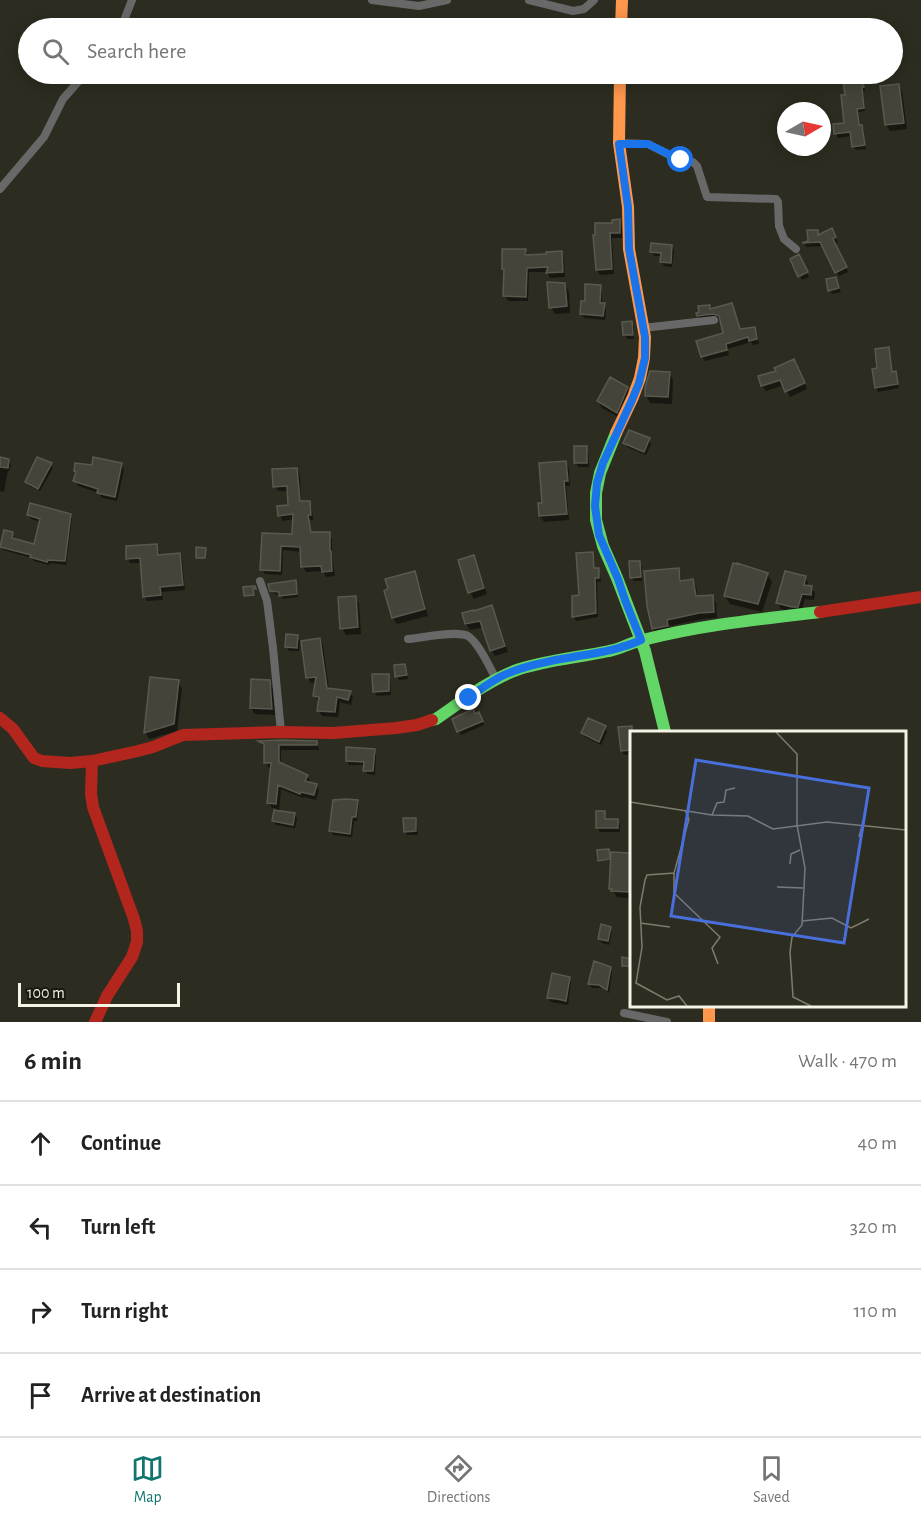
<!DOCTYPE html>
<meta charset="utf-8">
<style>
body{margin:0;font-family:"Alegreya Sans",sans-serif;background:#f6f6f6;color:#222}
.compass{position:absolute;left:777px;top:102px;width:54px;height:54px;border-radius:50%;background:#fff;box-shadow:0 3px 15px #0003;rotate:81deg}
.scale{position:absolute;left:18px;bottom:15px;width:162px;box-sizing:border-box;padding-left:6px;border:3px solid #f4f3e5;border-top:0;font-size:16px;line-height:21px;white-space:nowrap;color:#f4f3e5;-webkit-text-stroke:4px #19180e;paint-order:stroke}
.stop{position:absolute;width:18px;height:18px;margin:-14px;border:4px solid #1a73e8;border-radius:50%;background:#fff}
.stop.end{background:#1a73e8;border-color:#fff;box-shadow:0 2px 6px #0008}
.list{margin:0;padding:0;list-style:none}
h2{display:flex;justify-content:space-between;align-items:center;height:78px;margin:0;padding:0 24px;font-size:26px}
h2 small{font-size:20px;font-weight:400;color:#767676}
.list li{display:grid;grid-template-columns:39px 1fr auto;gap:18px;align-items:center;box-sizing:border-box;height:84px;padding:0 24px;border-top:2px solid #e0e0e0}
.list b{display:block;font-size:22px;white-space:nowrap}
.list em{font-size:20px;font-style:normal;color:#767676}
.icon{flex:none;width:33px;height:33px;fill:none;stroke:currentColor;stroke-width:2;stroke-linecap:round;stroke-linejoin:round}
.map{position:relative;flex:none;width:921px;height:1022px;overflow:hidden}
.search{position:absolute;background:#fff;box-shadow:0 3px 15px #0003;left:18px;right:18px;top:18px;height:66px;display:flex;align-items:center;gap:15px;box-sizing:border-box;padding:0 21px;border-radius:33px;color:#767676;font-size:22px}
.sheet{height:414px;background:#fff}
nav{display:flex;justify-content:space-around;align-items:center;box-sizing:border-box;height:84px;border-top:2px solid #e0e0e0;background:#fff;font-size:16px;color:#767676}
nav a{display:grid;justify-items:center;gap:3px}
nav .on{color:#0f766e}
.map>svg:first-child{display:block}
</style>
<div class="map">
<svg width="921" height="1022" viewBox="0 0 921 1022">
<rect width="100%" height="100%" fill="#2d2c20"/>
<path fill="#0007" d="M843,74H867H862L865,91H863L865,111L858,112L860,127L862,126L864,130L866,149L856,150L853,146L852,136L838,138L836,134L845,124L847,96Z
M898,85L902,91L907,129L890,131L886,125L881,88Z
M619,221L622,226L623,238H612L614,274L600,275L597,270L595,236Z
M831,230L838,242L834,244L848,272L839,276L823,246L806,247L805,244L809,241L817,231L820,236Z
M671,246L674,250L672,267L664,266L662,262V256H654L652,252Z
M525,251L528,257L561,253L564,258L565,277L550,278L547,272H529L528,301H508L505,295L506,272L504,269Z
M799,256L809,277L802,280L792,259Z
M836,278L841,292L832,294L830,290Z
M565,285L569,292L570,313L555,314L551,307Z
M600,287L602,291V305H604L606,309L605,320L584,318L581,314L586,303Z
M731,305L734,310L740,330L754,328L757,334L759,344L753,345L751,342L727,349L729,355L705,361L702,356L725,334L721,320L717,318L701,320L698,314L709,306L711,310Z
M631,323L634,327V339H627L625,335Z
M888,349L890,353L893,373H895L897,377L899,388L878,392L876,387L879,370Z
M797,367L807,389L790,397L784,385L766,391L763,387L787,379Z
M669,373L673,380L672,404L650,403L646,396Z
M627,388L631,395L620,418L602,408L598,401Z
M649,440L651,444L646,455L627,447L625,443Z
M586,447L588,451L589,467H578L576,463Z
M0,459L8,460L11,465L9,471H8L4,492L0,491Z
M565,463L569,468L570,486H566L569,520L544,522L540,516V505L544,504Z
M121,464L124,470L117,501L102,498L99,493L78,486L75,480L93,467Z
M51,465L53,468L40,491L29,486L27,482Z
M297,469L300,475L301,503L309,502L312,508L313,520H310L312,533L329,534L332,539V555L335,576L326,577L323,571L306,572L303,567L302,552L283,550L282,575L265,574L262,569L264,534L293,535L294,519L283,521L280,516L290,506L289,491H278L275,486Z
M28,515H70L72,519L66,565L50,563L49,565L34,561L32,558L3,550L1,546L12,533L14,537V540L35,546L41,522L31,519Z
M156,545L159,551L160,556L180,554L182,559L185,590L162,592L163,600L147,601L144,596L141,563H130L128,558Z
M592,554L594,558L595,570H598L600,574L601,582H597L598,617L576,621L574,617Z
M473,556L477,563L487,594L474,599L470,592Z
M639,562L642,567V581H634L631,577Z
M678,570L681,576L682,582L692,580L696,586L698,598L712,597L716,603L717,618L703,619L669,626L671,632L657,635L653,629L649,606Z
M414,573L418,579L428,616L397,624L393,618Z
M767,574L772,582L762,612L730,604L725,596Z
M805,577L808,583V587L811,588L815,593L814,600L805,599L801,612L796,613L781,609L778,603Z
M295,581L297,585L298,597L283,599L281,595L274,594L272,590Z
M355,597L359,604L361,634L346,635L342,628Z
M491,607L495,613L508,652L495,656L491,650L484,627L470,630L466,624L464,614Z
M297,637L300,641L299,651H289L287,647Z
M320,640L323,645L329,690L350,693L353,698L351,705L340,702L338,717L322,716L319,711L320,701H318L315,695L316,682L311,683L308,678Z
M404,666L407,670L408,679L399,680L397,676Z
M388,675L390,680L391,695L377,696L374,691Z
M269,681L273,688L275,715L255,714L251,708Z
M178,682L182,689L177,731L149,739L145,732Z
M478,714L484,725L461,735L459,731L475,716Z
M605,727L607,732L601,745L585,737L582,733Z
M631,727L633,732H632V754L624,755L622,751Z
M261,742H316L319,748V750H281V765L307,776L310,781L309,783L316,785L319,790L316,800L304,797L303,798L281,789L279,812L294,814L297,818L295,828L276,825L274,821L276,808H272L269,803L272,768H269L266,763V748L263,746Z
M374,750L376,755L375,775L367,774L365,770V765H349L347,760Z
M357,801L359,805L357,821H354L352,837L333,835L331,831Z
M604,812L606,816V820L617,821L620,825V832H600L597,827Z
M415,819L417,823L418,835H407L405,831Z
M629,854L632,859V901L627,898L617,897L611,888Z
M610,928L612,932L609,945L602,943L599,939Z
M610,968L612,972L609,993L603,988H592L590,984Z
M554,975L569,978L571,982L568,1005L551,1002L548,998Z"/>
<path fill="#45443a" stroke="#5a594e" stroke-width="1.5" d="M842,74H861L864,87H862L864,108L857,109L859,125H862L865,145L852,147L850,132L834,134L833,124L844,123L841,95H845Z
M899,84L904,123L885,125L880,86Z
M620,219V233H610L612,269L596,270L593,235H595V223H612V220Z
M832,228L836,237L833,239L847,267L835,273L820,242L802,243L808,241L807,230H818V235Z
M651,243L672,245L671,263L660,262L661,253L650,252Z
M502,249H526L525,255L546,254V252L562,251L563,272L546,273L548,267L527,268L526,297L503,296L504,269H502Z
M799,254L808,272L798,277L790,259Z
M836,277L839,288L828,291L826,279Z
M547,282L565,283L567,306L549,308Z
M585,284L601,285L600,303H605L603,316L580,314L581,301H585Z
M732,303L740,329L755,327L757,339L749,341L748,337L726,344L727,350L701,357L696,341L723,333L719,316L713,314L697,316L696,313L699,312L698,306L710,305V309Z
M632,321L633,335H623L622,322Z
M889,347L892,372L896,371L898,384L875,388L872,369L877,368L875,349Z
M794,359L805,383L785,392L780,380L761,386L758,376L776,371L774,368Z
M650,371L670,372L668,397L645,396V387Z
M610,377L628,387L617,413L597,401Z
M629,430L650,438L644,452L623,443Z
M574,446H587V463H574Z
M0,457L9,459L8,468L0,467Z
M37,457L52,463L38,489L25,482Z
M93,457L122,463L115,497L97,493L98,489L73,481L76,472L74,471L75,463L92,465Z
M566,461L568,481H564L567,514L539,516L538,503H542L539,463Z
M297,468L300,501H310L311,515H308L311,532H330V551H331L332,571L322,572L321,566L301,567L300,547L281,546L280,571L260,570L262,533L292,534L293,514L278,516L277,506L288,505L287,486L273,487L272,469Z
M30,503L71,514L65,561L48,560L47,562L30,557L31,555L0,547L4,530L13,532L12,538L34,544L40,519L27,515Z
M157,544L158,555L180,553L183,585L160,587L161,595L143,597L140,558L126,559V546Z
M196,547L206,548L205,558H196Z
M593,552L594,568H599V578H595L596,613L572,617V596L579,595L576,553Z
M474,555L484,588L468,593L458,560Z
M629,561H640L641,577L630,578Z
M733,563L737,564V563L768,573L758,604L724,596Z
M679,568L680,581L693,579L696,596L713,595L714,612L699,613L667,620L668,626L652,629L647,606L644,571Z
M415,571L425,609L392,618L384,591L388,588L385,579Z
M785,571L806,576L804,585L812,586L811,595L802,594L798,607H792L776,603Z
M296,580L297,594L279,596V592L270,591L268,584Z
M253,586H255L256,589L253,588L254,595L244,596L243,587Z
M356,596L358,627L340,629L338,597Z
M492,605L505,646L490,651L480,621L465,624L462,613L474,610V611Z
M286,634L298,635L297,648L285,647Z
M320,638L327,688L351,691L348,700L337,697L335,712L317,711L319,697L313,696L316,677L306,678L301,641Z
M405,664L407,675L395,677L394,665Z
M372,674H389V691L373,692Z
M150,677L179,680L174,724L144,733Z
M251,679L270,680L272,709L250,708Z
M473,709L475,714L479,712L483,721L457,732L452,719Z
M588,718L606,726L599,742L581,733Z
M632,726V750L621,751L618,727Z
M281,740L317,741V745H279V762L308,775L305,781L317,784L314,795L301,792L300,794L278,785L276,804L267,803L271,763H264V744L258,741Z
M346,747L375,749L373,771H363L364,762L346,761Z
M346,799L358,800L356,817H352L350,834L329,831L333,800Z
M274,810L295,813L293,825L272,821Z
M596,811H605V819H618V828H596Z
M403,818H416V831L404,832Z
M609,849L610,859L598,861L597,850Z
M611,852L630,853L629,892L611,891L612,889H609Z
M601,924L611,927L608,941L598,939Z
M622,957L632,959V966H622Z
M594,961L611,967L607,990L599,985L588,984Z
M552,973L570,977L566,1001L557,999L547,998Z"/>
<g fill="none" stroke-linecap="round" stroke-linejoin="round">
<path stroke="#696868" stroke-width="8" d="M372,0L419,6L447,0
M529,0L573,11L584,9L594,0
M119,28L123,23L132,0
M619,143L648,144L671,156L693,162L697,166L707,197L776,199L778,202L779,226L784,239L796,249
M0,189L44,137L63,99L85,74
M643,328L714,320
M260,581L267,601L273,648L281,732
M408,639C421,638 457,630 468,636C479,643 490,668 496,679
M624,1013L667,1022"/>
<path stroke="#63d668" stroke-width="12" d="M616,433L600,473L596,493V520L603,546L617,578L645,651L665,732
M432,720L436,719C461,702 486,682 514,671C544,660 577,658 609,651C621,649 631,642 643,640C701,625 761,619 820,612"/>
<path stroke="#ff974d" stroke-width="12" d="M621,28L622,0
M616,433L633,397L640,378L644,358L645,337L629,249L628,207L619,143L620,74
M709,1006V1022"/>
<path stroke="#b3261e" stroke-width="12" d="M820,612L921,597
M0,718L13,729L34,758L42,761L70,763L92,761L138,751L153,747L183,735L281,732L333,733L396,728L417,725L432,720
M92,761L91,794L93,807L134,919L137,931V942L132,957L107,996L95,1022"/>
</g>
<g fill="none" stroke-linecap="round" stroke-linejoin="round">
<path stroke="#1a73e8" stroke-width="8" d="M469,698C479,690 489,683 500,677C519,667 552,660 573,657C596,653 619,650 641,640L625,600L618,579L599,535L595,506L597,483L603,463L632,400L639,383L645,358V337L629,249L628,207L619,144H648L681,160"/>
</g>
<g transform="translate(630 731)">
<rect width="276" height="276" fill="#2d2c20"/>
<path fill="none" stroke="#7d7c6f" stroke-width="1.5" d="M146,1L167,23V94L175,137L172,194L162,206L160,221L163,266L181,275M0,71L82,84L118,85L143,98L197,91L276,99M55,79L59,88L44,142V162L90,206L82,217L88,233M82,84L87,72L94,71L96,59L105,57M229,106L235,83M160,133L161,123L170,119M44,142L17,144L15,149L10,176L12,216L6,252L37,269L49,265L57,275M147,156L173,157M172,190L202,187L221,197L239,188M10,192L40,196"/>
<path fill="#486fdb" fill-opacity="0.15" stroke="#486fdb" stroke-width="3" d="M66,29L239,57L214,212L41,185Z"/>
<rect width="276" height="276" fill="none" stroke="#f4f3e5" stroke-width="3"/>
</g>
</svg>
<svg class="compass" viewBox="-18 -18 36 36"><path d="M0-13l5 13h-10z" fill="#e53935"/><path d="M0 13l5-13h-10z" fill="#767676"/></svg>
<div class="scale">100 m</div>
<div class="stop" style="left:681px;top:160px"></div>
<div class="stop end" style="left:469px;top:698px"></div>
<div class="search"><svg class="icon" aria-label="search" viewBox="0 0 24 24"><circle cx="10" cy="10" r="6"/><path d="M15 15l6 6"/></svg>Search here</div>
</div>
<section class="sheet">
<h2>6 min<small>Walk · 470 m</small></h2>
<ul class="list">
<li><svg class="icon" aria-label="ahead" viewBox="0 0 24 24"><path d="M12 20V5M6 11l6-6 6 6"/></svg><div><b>Continue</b></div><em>40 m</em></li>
<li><svg class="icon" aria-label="left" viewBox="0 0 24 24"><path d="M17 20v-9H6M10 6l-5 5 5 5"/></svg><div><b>Turn left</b></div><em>320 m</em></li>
<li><svg class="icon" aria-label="right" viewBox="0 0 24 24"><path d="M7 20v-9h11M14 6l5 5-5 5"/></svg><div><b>Turn right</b></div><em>110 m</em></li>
<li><svg class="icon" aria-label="arrive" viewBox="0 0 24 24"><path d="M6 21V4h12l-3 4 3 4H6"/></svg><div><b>Arrive at destination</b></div></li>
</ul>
</section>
<nav>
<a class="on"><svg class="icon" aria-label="map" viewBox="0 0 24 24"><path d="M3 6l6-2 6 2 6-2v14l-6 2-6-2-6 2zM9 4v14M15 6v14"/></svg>Map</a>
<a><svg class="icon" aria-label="directions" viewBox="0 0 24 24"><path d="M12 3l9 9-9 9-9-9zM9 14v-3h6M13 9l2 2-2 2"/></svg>Directions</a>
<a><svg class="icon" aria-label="saved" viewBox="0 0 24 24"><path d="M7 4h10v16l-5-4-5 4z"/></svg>Saved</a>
</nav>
